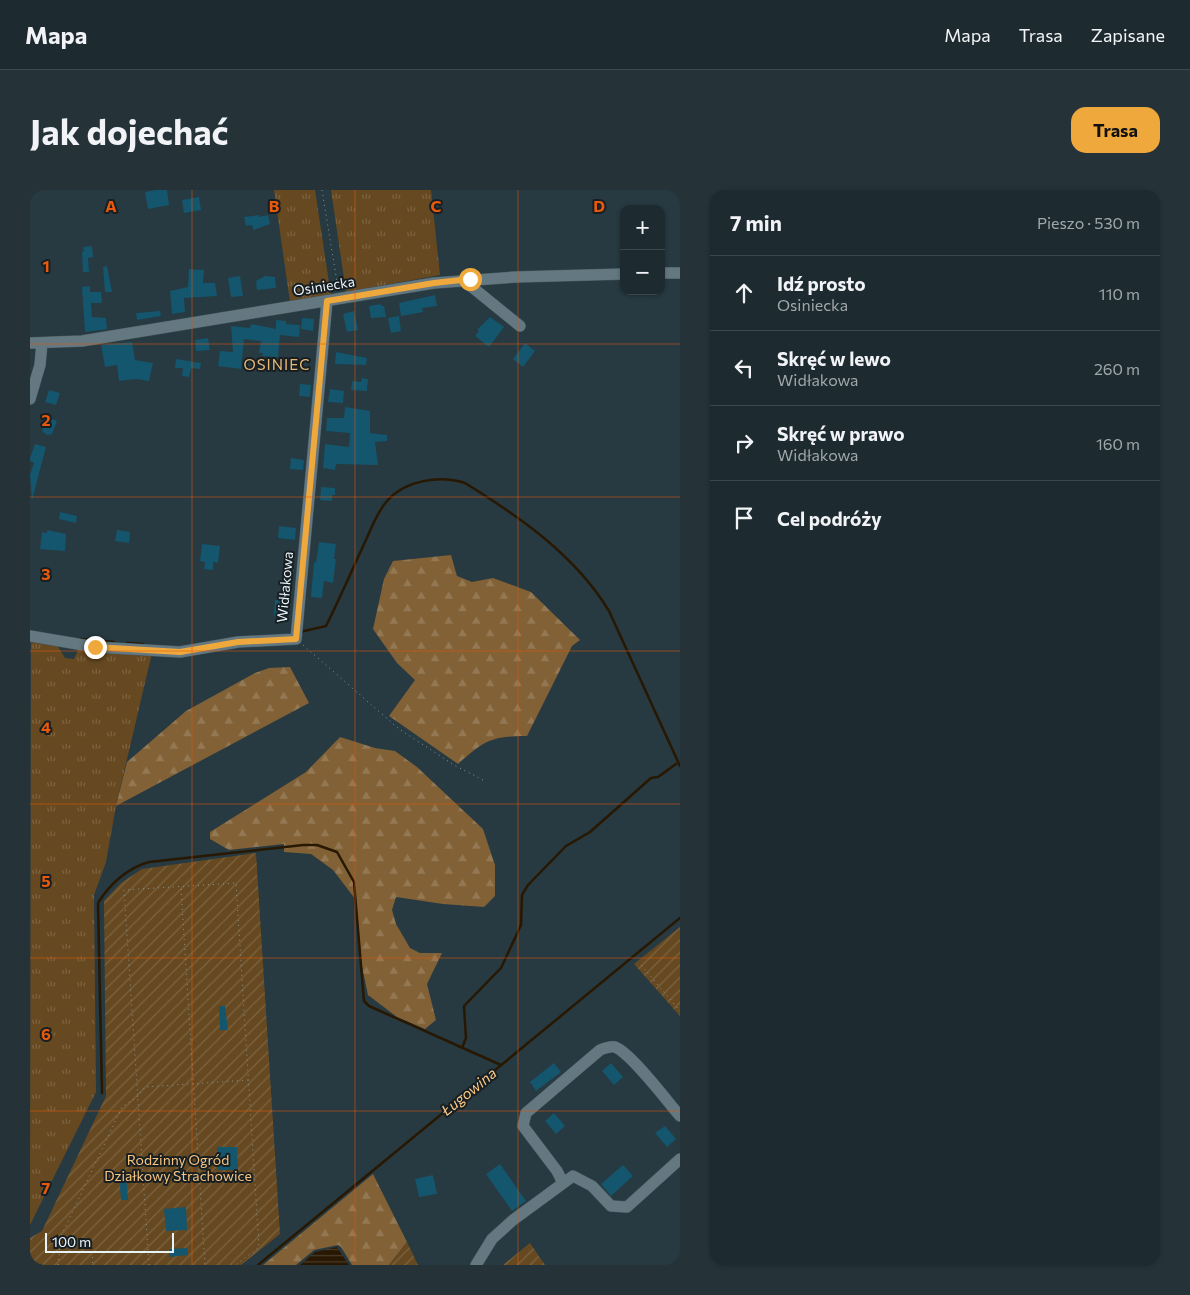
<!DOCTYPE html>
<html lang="pl">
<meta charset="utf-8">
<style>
body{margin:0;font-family:Commissioner,sans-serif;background:#253339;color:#f1f3f6}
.controls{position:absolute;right:15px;top:15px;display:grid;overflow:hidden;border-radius:10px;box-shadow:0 1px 4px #0004}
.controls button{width:45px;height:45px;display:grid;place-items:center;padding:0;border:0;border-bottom:1px solid #3b474d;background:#1d2b31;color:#f1f3f6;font:25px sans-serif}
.scale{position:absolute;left:15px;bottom:12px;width:129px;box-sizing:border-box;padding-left:5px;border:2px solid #e8f3f8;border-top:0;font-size:14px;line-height:18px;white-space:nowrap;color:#e8f3f8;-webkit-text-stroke:4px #171f23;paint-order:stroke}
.stop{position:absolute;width:15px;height:15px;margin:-11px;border:4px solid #eea83c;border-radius:50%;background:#fff}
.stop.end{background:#eea83c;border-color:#fff;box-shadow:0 1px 5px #0008}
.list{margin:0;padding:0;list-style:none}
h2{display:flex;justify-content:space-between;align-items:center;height:65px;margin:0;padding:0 20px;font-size:21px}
h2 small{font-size:16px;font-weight:400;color:#a0a7ab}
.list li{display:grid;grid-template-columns:32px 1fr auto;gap:15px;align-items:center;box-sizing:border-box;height:75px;padding:0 20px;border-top:1px solid #3b474d}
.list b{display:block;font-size:19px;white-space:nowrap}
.list p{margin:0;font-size:16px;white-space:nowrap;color:#a0a7ab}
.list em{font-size:16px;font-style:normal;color:#a0a7ab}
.icon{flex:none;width:28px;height:28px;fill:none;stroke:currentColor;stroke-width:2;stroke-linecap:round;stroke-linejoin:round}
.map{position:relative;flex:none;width:650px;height:1075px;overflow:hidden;border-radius:15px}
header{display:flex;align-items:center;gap:30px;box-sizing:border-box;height:70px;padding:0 25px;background:#1d2b31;border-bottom:1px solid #3b474d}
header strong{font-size:24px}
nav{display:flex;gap:28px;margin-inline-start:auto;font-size:18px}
.intro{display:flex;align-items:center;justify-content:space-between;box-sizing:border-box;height:120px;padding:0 30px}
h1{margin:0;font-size:35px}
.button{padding:12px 22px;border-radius:15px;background:#eea83c;color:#111;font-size:18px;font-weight:700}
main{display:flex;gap:30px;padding:0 30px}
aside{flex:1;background:#1d2b31;border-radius:15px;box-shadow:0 1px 4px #0004}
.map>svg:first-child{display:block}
</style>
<header>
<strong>Mapa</strong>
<nav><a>Mapa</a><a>Trasa</a><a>Zapisane</a></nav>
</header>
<div class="intro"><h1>Jak dojechać</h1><a class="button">Trasa</a></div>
<main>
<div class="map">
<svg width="650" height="1075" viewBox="0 0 650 1075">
<defs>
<pattern id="grass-tufts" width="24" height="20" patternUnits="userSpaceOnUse" patternTransform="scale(1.25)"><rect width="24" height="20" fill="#664920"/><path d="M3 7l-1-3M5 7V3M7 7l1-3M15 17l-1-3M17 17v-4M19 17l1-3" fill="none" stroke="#7c6441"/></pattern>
<pattern id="forest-firs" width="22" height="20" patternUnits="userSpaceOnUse" patternTransform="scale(1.25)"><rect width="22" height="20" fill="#816135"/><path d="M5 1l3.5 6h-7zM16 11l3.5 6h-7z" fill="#937853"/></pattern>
<pattern id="garden-furrows" width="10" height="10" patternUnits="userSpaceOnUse" patternTransform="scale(1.25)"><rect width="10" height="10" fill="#664920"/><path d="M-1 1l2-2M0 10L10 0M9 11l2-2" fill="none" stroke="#7c6441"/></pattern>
<pattern id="water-rules" width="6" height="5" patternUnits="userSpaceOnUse" patternTransform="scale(1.25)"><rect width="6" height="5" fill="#281802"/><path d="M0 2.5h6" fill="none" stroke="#473a28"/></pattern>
</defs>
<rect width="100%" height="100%" fill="#273941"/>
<path fill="url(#grass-tufts)" d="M244,0H285L301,106L260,112Z
M301,0H401L410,85L316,102Z
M1,448L27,455L35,468L44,469L49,458L122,463L86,616L76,672L64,705L66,902L0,1035Z"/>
<path fill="url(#forest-firs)" d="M421,365L427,386L442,392L463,388L501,402L550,450L542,456L497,546C461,546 454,551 428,574L359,526L385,490L367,473L343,439L354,389L363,371Z
M260,477L279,513L86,616L97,572L156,521L225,483L239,478Z
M310,547L345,558L365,561L387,577L453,639L465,675V706L454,717L413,714L366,707L362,720L366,734L380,758L390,763H412L397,794L406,830L395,839L367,827L338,805L331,772L326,710L303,680L281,664L254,662V654L199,660L180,649V642L276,582Z
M343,984L377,1052L359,1075H322L311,1057L308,1055L284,1060L266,1075H233Z"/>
<path fill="url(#garden-furrows)" d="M226,663L250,1044L211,1075H0V1048L12,1041L76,906L74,711L91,693L112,679Z
M650,737V826L604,774Z
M377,1052L388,1075H359Z
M500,1053L515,1075H473Z"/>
<path fill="url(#water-rules)" d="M307,1057L319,1075H270L285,1062Z"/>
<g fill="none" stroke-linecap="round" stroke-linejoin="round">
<path stroke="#281802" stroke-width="2.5" d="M270,442L296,436C310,408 322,380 335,352C341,339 347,322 357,311C375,290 410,285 435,293C490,327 545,365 579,421L650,576
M50,449L84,452
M97,453L113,454
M432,858L436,848L434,816L471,778L491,735L492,705L498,695L536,656L560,642L621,588L628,587L646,574
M72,903L68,713C79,695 97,678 119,672L273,655H287L307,662L324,692L334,811L339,816L471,875
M228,1075L650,728"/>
</g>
<path fill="#14566d" d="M126,0H137L139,15L118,19L115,2Z
M169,7L171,20L154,23L152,10Z
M229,25V27L238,25L240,34L223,40L222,35L216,36L214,27Z
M62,56L63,67L58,68L59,82H53L52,62L54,61L53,57Z
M77,76L82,102H75L73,77Z
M159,79L174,80L173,93H185L187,106L154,108L155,122L142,124L140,101L158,97Z
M210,86L213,106L201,107L198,88Z
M235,86L245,87L246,98L227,100L226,91Z
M60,96V102H71L72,113H61L62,127L76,128L77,139L55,142L52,97Z
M405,105L407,116L392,118L393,122L371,126L369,113Z
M351,114V116H354L356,127L341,128L339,116Z
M130,121L131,126L107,130L106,123Z
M324,121L328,140L317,142L313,124Z
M369,126L371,141L361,143L358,128Z
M460,127L474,137L459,157L445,146L449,141L447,140Z
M272,128L284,129L283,141L271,139Z
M246,130L256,131V134L270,135L269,147L250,145L248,167L232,166L233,163H229L231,151L214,149L211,179L188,176L190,161L203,162L201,136L220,138L221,134L246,139Z
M178,148L180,160L166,161L165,150Z
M102,152L105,170L123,173L119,191L106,189L89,191L87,175L75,177L71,155Z
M495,153L505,161L493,177L483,169Z
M306,162L337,168L336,175L305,174Z
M146,169L171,173L170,179L161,178L159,187L152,186L153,178H145Z
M332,188L338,189L337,201L321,200L322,191L331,192Z
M270,194L281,195L280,207L269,206Z
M300,199L314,201L313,213L298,212Z
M19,200L30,203L26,215L15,212Z
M315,217L340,221V243L357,245V251L345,252L348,275L306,274L305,280L293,278L295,254L319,257L320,243L296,241L297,228H314Z
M16,227L27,231L22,244L17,245L12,241Z
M5,254L16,257L2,310L0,285L4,273L0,271V268Z
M261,268L274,270L273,280L260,279Z
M291,297L305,298V305H302V311L290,310Z
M30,322L47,326L46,333L29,329Z
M249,336L266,338L265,350L248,348Z
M17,340L36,344L35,361L10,359L12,342L17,343Z
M87,340L100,342L99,353L85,351Z
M289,352L306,354L304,369H306L303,393L294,391L292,408L281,407L284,372L286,373Z
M172,354L190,356L188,373L183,372V380L174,379L175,372L170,371Z
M245,410L258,411L256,431L244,426Z
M189,816H195L198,840H190Z
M524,873L531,882L506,901L500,892Z
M581,873L593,887L584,895L572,881Z
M524,923L535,936L526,944L515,931Z
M635,936L646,949L637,957L625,943Z
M187,957H207L208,980H188Z
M470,974L496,1011L482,1021L456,984Z
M593,975L603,986L581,1006L571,994Z
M96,983L98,1010H91L89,984Z
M403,985L407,1004L389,1007L385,989Z
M156,1017L157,1040L136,1041L134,1019Z
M157,1058L158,1065L139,1067V1059Z"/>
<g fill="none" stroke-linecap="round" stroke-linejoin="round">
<defs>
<path id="minor" d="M631,83H650
M440,89L442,97L490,136
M0,153L52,151L404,93L486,87L594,84
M0,209L10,175L12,153
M0,446L65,457L150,462L208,452L266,449L297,111
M533,993L527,981L493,936L496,923L570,860C575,858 580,856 585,857C601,863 637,911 650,926
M446,1075L462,1049L483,1030L543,986L562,996L581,1016L597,1017L650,969"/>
</defs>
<use href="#minor" stroke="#47575e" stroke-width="12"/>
<path stroke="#87959c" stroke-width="1" stroke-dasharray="1 4" stroke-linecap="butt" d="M292,0L308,98
M273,455L369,539L424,575L453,590
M151,699L175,1075
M611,775L650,821
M62,1062L63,1075
M28,1075L31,1046L92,917L107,907L115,897L218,890
M119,1075L94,700L206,693L229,1057L206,1075
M642,1075L650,1068"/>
<use href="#minor" stroke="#647881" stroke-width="11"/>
</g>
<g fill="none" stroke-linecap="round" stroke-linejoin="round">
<path stroke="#eea83c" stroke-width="6" d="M65,457L150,462L208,452L266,449L297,111L404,93L440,89"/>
</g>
<path fill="none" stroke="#e8590c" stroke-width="1" stroke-opacity="0.55" d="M162,0V1075M325,0V1075M488,0V1075M0,154H650M0,307H650M0,461H650M0,614H650M0,768H650M0,921H650"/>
<g text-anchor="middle" stroke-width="4" stroke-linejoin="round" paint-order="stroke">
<g font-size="14" fill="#e8f3f8" stroke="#171f23">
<text transform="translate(294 96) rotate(-9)" y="5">Osiniecka</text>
<text transform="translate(255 397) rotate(-85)" y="5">Widłakowa</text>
</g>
<g font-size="14" fill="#f8c581" stroke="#171f23">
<text x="148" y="975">Rodzinny Ogród<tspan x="148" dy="16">Działkowy Strachowice</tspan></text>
</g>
<g font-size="15" letter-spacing="1" fill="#e8b876" stroke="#171f23">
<text x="247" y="180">OSINIEC</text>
</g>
<g font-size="15" font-style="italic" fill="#fdca86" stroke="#171f23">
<text transform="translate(439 902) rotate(-39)" y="5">Ługowina</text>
</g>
</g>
<g font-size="16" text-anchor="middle" font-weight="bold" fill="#e8590c" stroke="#171f23" stroke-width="4" stroke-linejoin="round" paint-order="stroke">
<text x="81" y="22">A</text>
<text x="244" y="22">B</text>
<text x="406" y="22">C</text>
<text x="569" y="22">D</text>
<text x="16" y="82">1</text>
<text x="16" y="236">2</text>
<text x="16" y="390">3</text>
<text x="16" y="543">4</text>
<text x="16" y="697">5</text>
<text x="16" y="850">6</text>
<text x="16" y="1004">7</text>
</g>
</svg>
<div class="controls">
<button>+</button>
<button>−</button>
</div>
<div class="scale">100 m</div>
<div class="stop" style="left:440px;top:89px"></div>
<div class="stop end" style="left:65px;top:457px"></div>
</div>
<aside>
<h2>7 min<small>Pieszo · 530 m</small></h2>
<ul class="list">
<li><svg class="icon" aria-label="ahead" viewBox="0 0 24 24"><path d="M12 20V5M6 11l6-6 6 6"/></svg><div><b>Idź prosto</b><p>Osiniecka</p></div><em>110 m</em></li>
<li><svg class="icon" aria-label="left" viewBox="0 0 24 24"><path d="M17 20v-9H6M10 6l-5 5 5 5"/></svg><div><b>Skręć w lewo</b><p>Widłakowa</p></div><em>260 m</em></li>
<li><svg class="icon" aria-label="right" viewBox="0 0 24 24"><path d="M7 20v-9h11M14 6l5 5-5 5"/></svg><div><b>Skręć w prawo</b><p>Widłakowa</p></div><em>160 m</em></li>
<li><svg class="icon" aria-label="arrive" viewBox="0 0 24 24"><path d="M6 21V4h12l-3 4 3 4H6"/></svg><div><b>Cel podróży</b></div></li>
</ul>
</aside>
</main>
